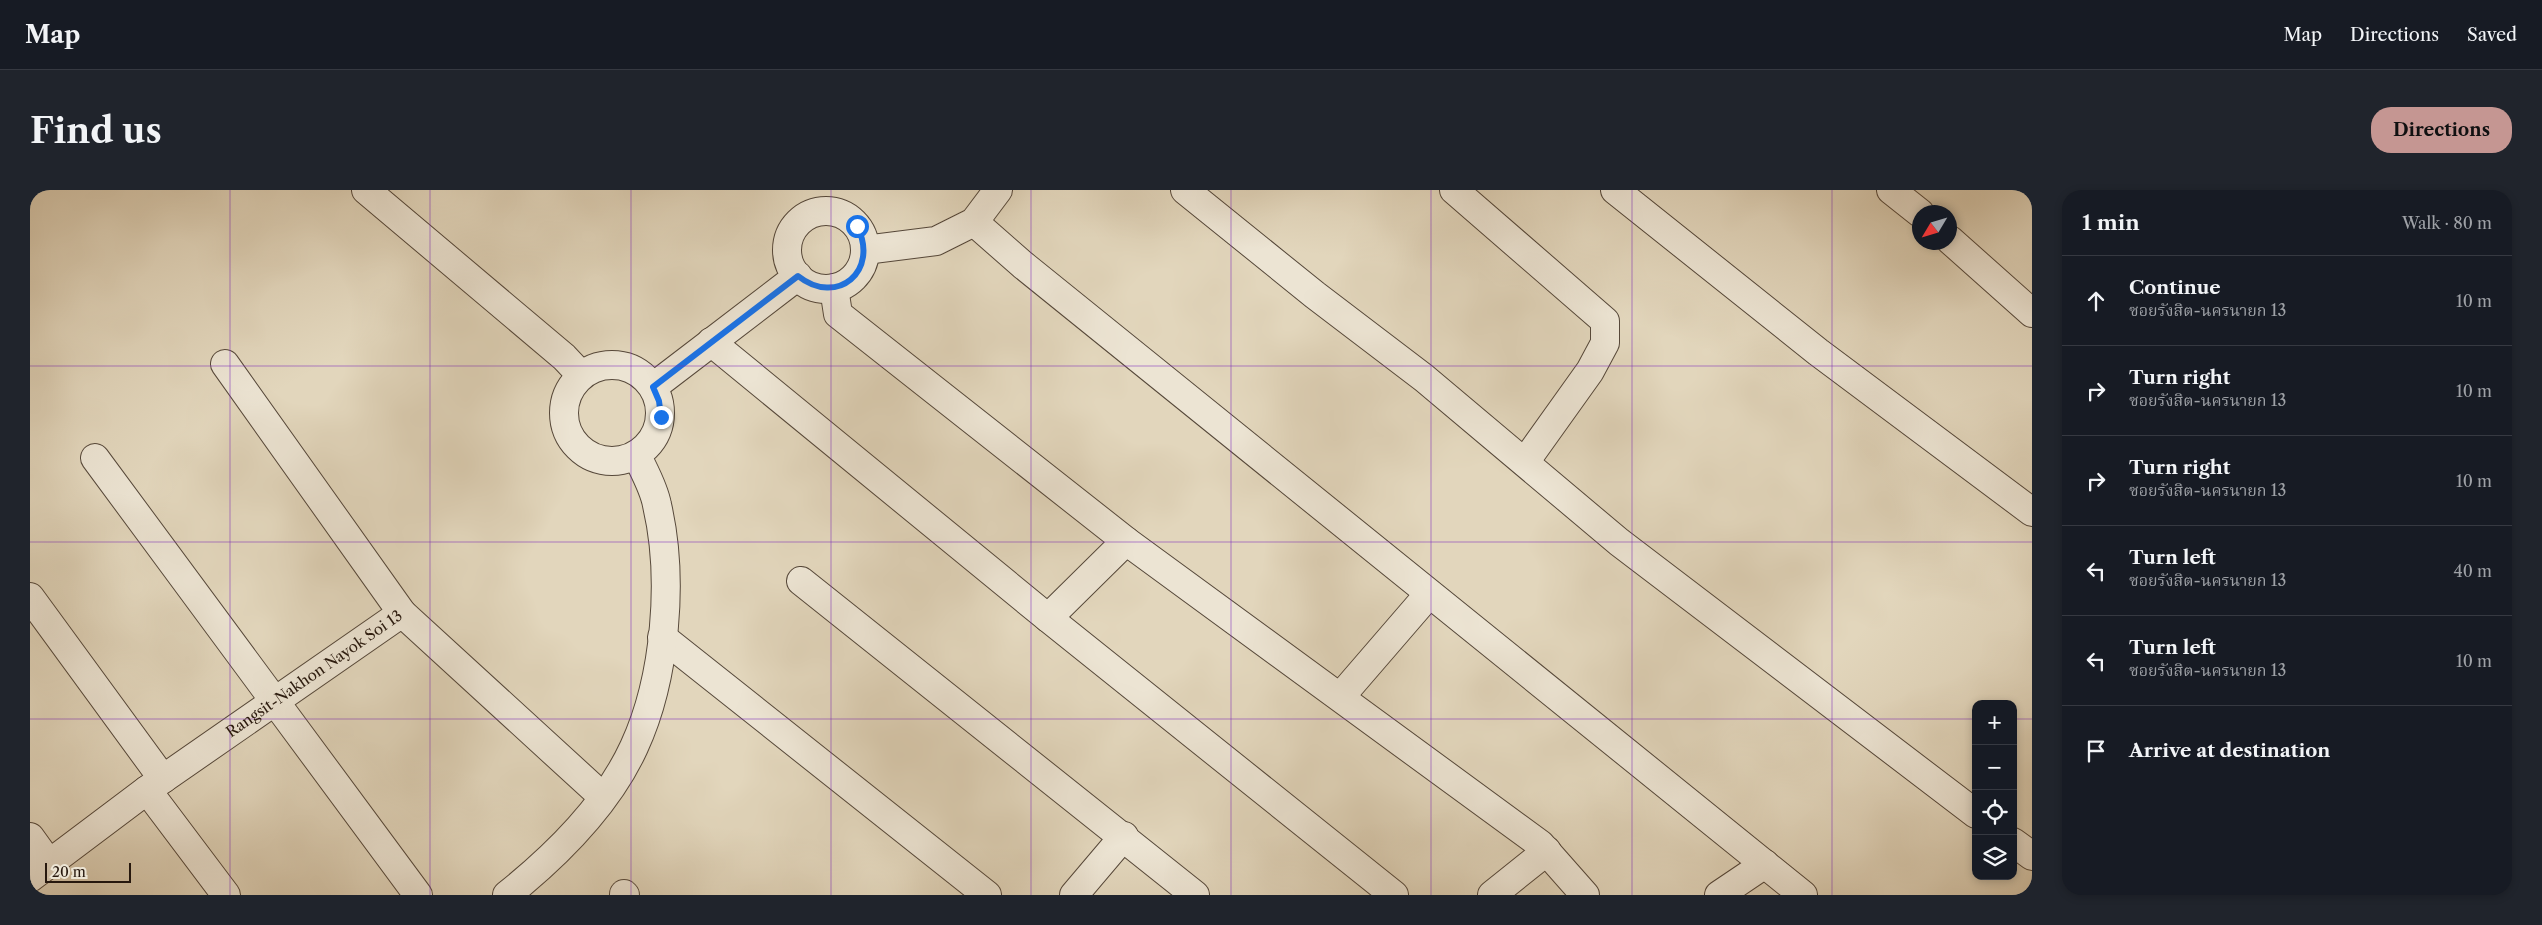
<!DOCTYPE html>
<meta charset="utf-8">
<style>
body{margin:0;font-family:"Libre Caslon Text","Noto Serif Thai",serif;background:#20242c;color:#f1f3f6}
.controls{position:absolute;right:15px;bottom:15px;display:grid;overflow:hidden;border-radius:10px;box-shadow:0 2px 8px #0003}
.controls button{width:45px;height:45px;display:grid;place-items:center;padding:0;border:0;border-bottom:1px solid #363941;background:#171b24;color:#f1f3f6;font:25px sans-serif}
.compass{position:absolute;left:1882px;top:15px;width:45px;height:45px;border-radius:50%;background:#171b24;box-shadow:0 2px 8px #0003;rotate:232deg}
.scale{position:absolute;left:15px;bottom:12px;width:86px;box-sizing:border-box;padding-left:5px;border:2px solid #27180e;border-top:0;font-size:14px;line-height:18px;white-space:nowrap;color:#27180e;-webkit-text-stroke:4px #ece4d3;paint-order:stroke}
.stop{position:absolute;width:15px;height:15px;margin:-11px;border:4px solid #1a73e8;border-radius:50%;background:#fff}
.stop.end{background:#1a73e8;border-color:#fff;box-shadow:0 1px 5px #0008}
.list{margin:0;padding:0;list-style:none}
h2{display:flex;justify-content:space-between;align-items:center;height:65px;margin:0;padding:0 20px;font-size:21px}
h2 small{font-size:16px;font-weight:400;color:#9ea1a6}
.list li{display:grid;grid-template-columns:32px 1fr auto;gap:15px;align-items:center;box-sizing:border-box;height:90px;padding:0 20px;border-top:1px solid #363941}
.list b{display:block;font-size:19px;white-space:nowrap}
.list p{margin:0;font-size:16px;white-space:nowrap;color:#9ea1a6}
.list em{font-size:16px;font-style:normal;color:#9ea1a6}
.icon{flex:none;width:28px;height:28px;fill:none;stroke:currentColor;stroke-width:2;stroke-linecap:round;stroke-linejoin:round}
.map{position:relative;flex:none;width:2002px;height:705px;overflow:hidden;border-radius:20px}
header{display:flex;align-items:center;gap:30px;box-sizing:border-box;height:70px;padding:0 25px;background:#171b24;border-bottom:1px solid #363941}
header strong{font-size:24px}
nav{display:flex;gap:28px;margin-inline-start:auto;font-size:18px}
.intro{display:flex;align-items:center;justify-content:space-between;box-sizing:border-box;height:120px;padding:0 30px}
h1{margin:0;font-size:35px}
.button{padding:12px 22px;border-radius:20px;background:#c59692;color:#111;font-size:18px;font-weight:700}
main{display:flex;gap:30px;padding:0 30px}
aside{flex:1;background:#171b24;border-radius:20px;box-shadow:0 2px 8px #0003}
.map>svg:first-child{display:block}
</style>
<header>
<strong>Map</strong>
<nav><a>Map</a><a>Directions</a><a>Saved</a></nav>
</header>
<div class="intro"><h1>Find us</h1><a class="button">Directions</a></div>
<main>
<div class="map">
<svg width="2002" height="705" viewBox="0 0 2002 705">
<rect width="100%" height="100%" fill="#e2d6bc"/>
<filter id="stains"><feTurbulence type="fractalNoise" baseFrequency=".004" numOctaves="4"/><feColorMatrix values="0 0 0 0 .2 0 0 0 0 .09 0 0 0 0 .02 0 0 0 .5 -.17"/></filter>
<radialGradient id="worn" r=".72"><stop offset=".6" stop-color="#630" stop-opacity="0"/><stop offset="1" stop-color="#630" stop-opacity=".3"/></radialGradient>
<g fill="none" stroke-linecap="round" stroke-linejoin="round">
<defs>
<g id="minor">
<path d="M336,0L534,167L551,185"/>
<path d="M1155,0L1285,105L1394,188L1589,352L1946,624"/>
<path d="M1424,0L1575,131V153L1560,181L1495,272"/>
<path d="M1585,0L1788,162L2002,322"/>
<path d="M1861,0L1890,23"/>
<circle cx="796" cy="60" r="39"/>
<path d="M944,32L993,75L1773,705"/>
<path d="M1920,50L2002,123"/>
<path d="M835,60L906,51L944,32L968,0"/>
<path d="M804,98L808,124L1096,351"/>
<path d="M681,152L1018,428L1364,705"/>
<path d="M195,174L372,423"/>
<circle cx="582" cy="223" r="48"/>
<path d="M623,197L768,86"/>
<path d="M65,268L388,705"/>
<path d="M771,391L1165,705"/>
<path d="M0,407L133,589"/>
<path d="M1018,428L1096,351L1510,654L1555,705"/>
<path d="M632,447L957,705"/>
<path d="M1311,506L1399,404"/>
<path d="M117,600L196,705"/>
<path d="M0,647L18,672"/>
<path d="M1983,652L2002,666"/>
<path id="s1" d="M0,688L117,600L372,423L573,607"/>
<path d="M594,704L595,705"/>
<path d="M477,705C527,665 577,616 604,557C636,488 644,388 627,315C624,298 614,281 607,266"/>
<path d="M1044,705L1094,646"/>
<path d="M1462,705L1517,661"/>
<path d="M1689,705L1735,674"/>
</g>
</defs>
<use href="#minor" stroke="#56483a" stroke-width="30"/>
<use href="#minor" stroke="#ece4d3" stroke-width="28"/>
</g>
<g fill="none" stroke-linecap="round" stroke-linejoin="round">
<path stroke="#1a73e8" stroke-width="6" d="M631,227L629,211L623,197L768,86C807,117 850,81 827,36"/>
</g>
<path fill="none" stroke="#7b2cbf" stroke-width="1" stroke-opacity="0.55" d="M200,0V705M400,0V705M601,0V705M801,0V705M1001,0V705M1201,0V705M1401,0V705M1602,0V705M1802,0V705M0,176H2002M0,352H2002M0,529H1946M1983,529H2002"/>
<g text-anchor="middle" stroke-width="5" stroke-linejoin="round" paint-order="stroke">
<g font-size="15" fill="#27180e" stroke="#ece4d3">
<text dy="5" stroke="none"><textPath href="#s1" startOffset="350">Rangsit-Nakhon Nayok Soi 13</textPath></text>
</g>
</g>
<rect width="100%" height="100%" filter="url(#stains)"/>
<rect width="100%" height="100%" fill="url(#worn)"/>
</svg>
<div class="controls">
<button>+</button>
<button>−</button>
<button><svg class="icon" aria-label="locate" viewBox="0 0 24 24"><circle cx="12" cy="12" r="6"/><path d="M12 2v4M12 18v4M2 12h4M18 12h4"/></svg></button>
<button><svg class="icon" aria-label="layers" viewBox="0 0 24 24"><path d="M12 4l9 5-9 5-9-5zM3 14l9 5 9-5"/></svg></button>
</div>
<svg class="compass" viewBox="-18 -18 36 36"><path d="M0-13l5 13h-10z" fill="#e53935"/><path d="M0 13l5-13h-10z" fill="#9ea1a6"/></svg>
<div class="scale">20 m</div>
<div class="stop" style="left:827px;top:36px"></div>
<div class="stop end" style="left:631px;top:227px"></div>
</div>
<aside>
<h2>1 min<small>Walk · 80 m</small></h2>
<ul class="list">
<li><svg class="icon" aria-label="ahead" viewBox="0 0 24 24"><path d="M12 20V5M6 11l6-6 6 6"/></svg><div><b>Continue</b><p>ซอยรังสิต-นครนายก 13</p></div><em>10 m</em></li>
<li><svg class="icon" aria-label="right" viewBox="0 0 24 24"><path d="M7 20v-9h11M14 6l5 5-5 5"/></svg><div><b>Turn right</b><p>ซอยรังสิต-นครนายก 13</p></div><em>10 m</em></li>
<li><svg class="icon" aria-label="right" viewBox="0 0 24 24"><path d="M7 20v-9h11M14 6l5 5-5 5"/></svg><div><b>Turn right</b><p>ซอยรังสิต-นครนายก 13</p></div><em>10 m</em></li>
<li><svg class="icon" aria-label="left" viewBox="0 0 24 24"><path d="M17 20v-9H6M10 6l-5 5 5 5"/></svg><div><b>Turn left</b><p>ซอยรังสิต-นครนายก 13</p></div><em>40 m</em></li>
<li><svg class="icon" aria-label="left" viewBox="0 0 24 24"><path d="M17 20v-9H6M10 6l-5 5 5 5"/></svg><div><b>Turn left</b><p>ซอยรังสิต-นครนายก 13</p></div><em>10 m</em></li>
<li><svg class="icon" aria-label="arrive" viewBox="0 0 24 24"><path d="M6 21V4h12l-3 4 3 4H6"/></svg><div><b>Arrive at destination</b></div></li>
</ul>
</aside>
</main>
